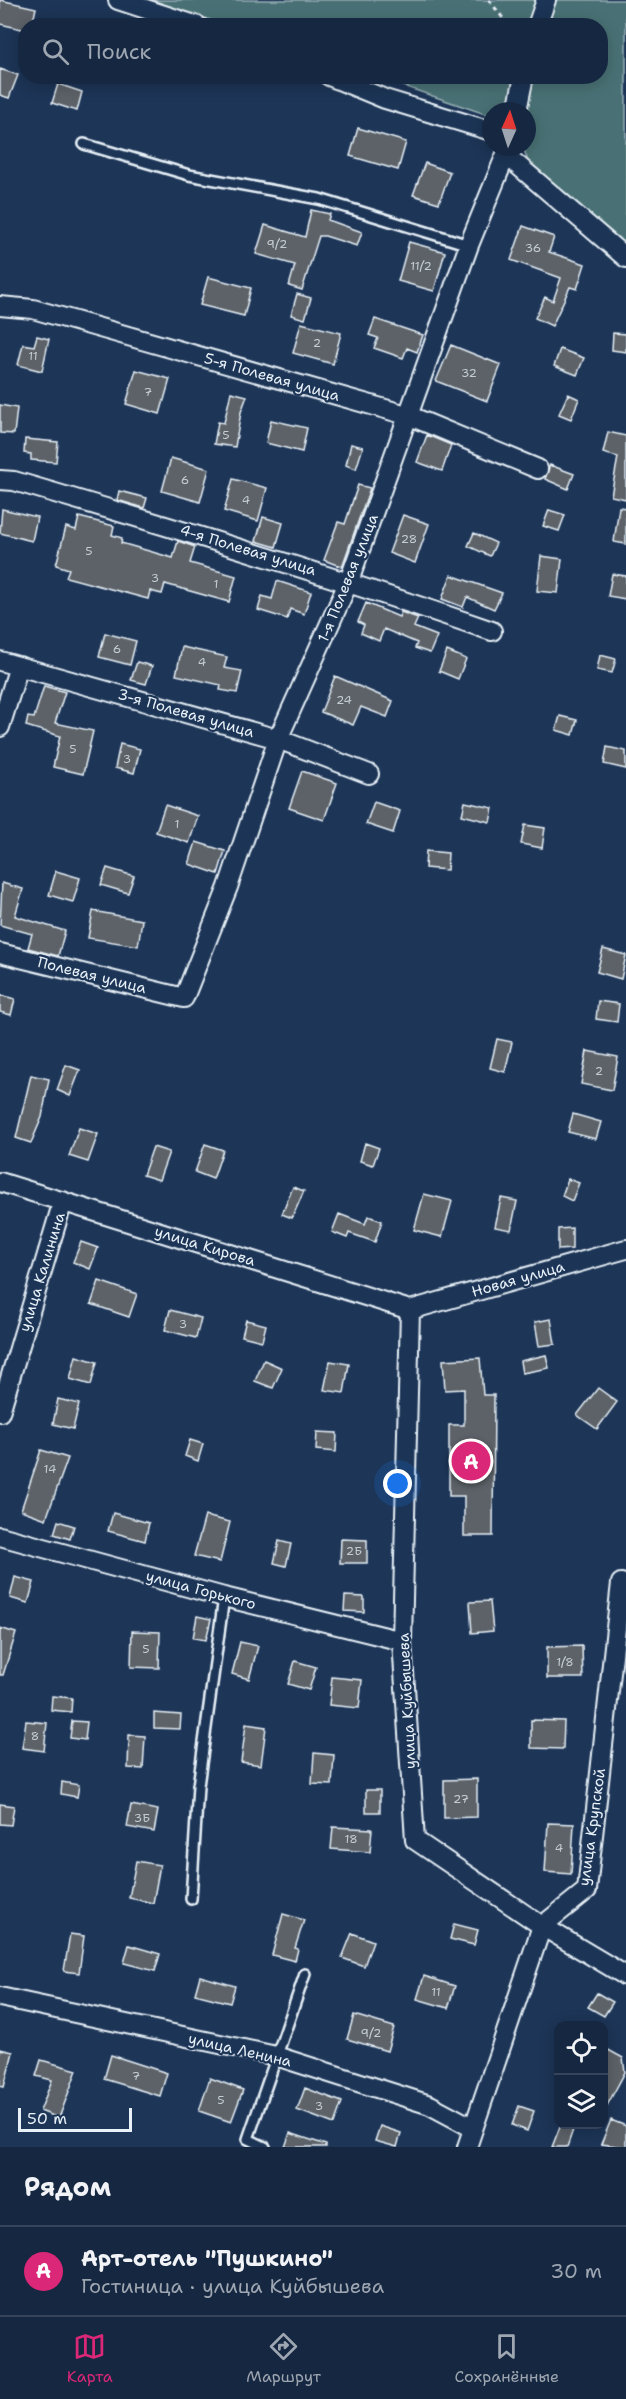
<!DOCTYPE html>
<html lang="ru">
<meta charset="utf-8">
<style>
body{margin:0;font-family:"Shantell Sans",sans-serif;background:#23344c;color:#f1f3f6}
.controls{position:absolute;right:18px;bottom:18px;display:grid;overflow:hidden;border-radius:12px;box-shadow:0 3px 15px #0003}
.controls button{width:54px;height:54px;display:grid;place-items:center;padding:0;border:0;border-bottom:2px solid #35445a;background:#162841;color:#f1f3f6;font:30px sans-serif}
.compass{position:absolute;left:482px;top:102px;width:54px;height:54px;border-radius:50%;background:#162841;box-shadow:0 3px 15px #0003;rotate:3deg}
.scale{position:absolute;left:18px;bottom:15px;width:114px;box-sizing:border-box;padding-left:6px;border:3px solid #e8f1f8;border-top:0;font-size:16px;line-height:21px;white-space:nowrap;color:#e8f1f8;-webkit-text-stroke:4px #1d3557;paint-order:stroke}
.you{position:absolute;left:398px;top:1484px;width:21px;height:21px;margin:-15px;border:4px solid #fff;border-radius:50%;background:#1a73e8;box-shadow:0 0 0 9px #1a73e833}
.badge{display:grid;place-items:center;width:39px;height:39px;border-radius:50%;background:#db2777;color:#fff;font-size:20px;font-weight:700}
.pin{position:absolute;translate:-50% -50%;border:3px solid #fff;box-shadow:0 2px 6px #0006}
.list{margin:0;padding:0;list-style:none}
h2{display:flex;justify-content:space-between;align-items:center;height:78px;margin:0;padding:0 24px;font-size:26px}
h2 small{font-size:20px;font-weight:400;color:#9ea6b1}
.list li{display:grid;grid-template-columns:39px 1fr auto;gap:18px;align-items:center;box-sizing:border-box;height:90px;padding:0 24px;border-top:2px solid #35445a}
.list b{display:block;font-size:22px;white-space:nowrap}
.list p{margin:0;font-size:20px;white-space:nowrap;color:#9ea6b1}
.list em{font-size:20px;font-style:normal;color:#9ea6b1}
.icon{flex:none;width:33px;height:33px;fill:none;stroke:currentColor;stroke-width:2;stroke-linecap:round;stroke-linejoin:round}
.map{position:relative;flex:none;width:626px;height:2147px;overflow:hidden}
.search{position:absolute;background:#162841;box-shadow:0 3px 15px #0003;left:18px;right:18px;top:18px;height:66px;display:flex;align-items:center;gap:15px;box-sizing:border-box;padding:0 21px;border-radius:24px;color:#9ea6b1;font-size:22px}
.sheet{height:168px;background:#162841}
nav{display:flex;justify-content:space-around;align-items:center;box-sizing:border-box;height:84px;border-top:2px solid #35445a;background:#162841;font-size:16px;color:#9ea6b1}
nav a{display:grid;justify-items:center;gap:3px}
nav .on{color:#db2777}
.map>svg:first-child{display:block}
</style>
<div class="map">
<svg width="626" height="2147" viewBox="0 0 626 2147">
<rect width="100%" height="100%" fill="#1d3557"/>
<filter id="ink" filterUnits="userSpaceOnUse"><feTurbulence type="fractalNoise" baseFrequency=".0167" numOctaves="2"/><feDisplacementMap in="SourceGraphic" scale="12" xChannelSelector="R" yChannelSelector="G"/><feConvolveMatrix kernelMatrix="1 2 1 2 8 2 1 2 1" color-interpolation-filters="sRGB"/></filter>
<g filter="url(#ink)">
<path fill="#4a7174" stroke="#99b1b6" stroke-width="1.5" d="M144,0H626V248L528,161L523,147H527V111H491V116L377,77L600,76V26H231Z"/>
<path fill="#5c6268" stroke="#e8f1f8" stroke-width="1.5" d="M0,0L36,8L32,26H26V30L0,24Z
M0,69L18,75L9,98L0,95Z
M58,84L82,92L77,111L52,103Z
M358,128L406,142L398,170L350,156Z
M425,163L450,172L439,203L413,195Z
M311,210L330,214L328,220L362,232L357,246L325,236H319L302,290L289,286L295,265L256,254L265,225L305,237Z
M523,226L554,237L549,252L585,264L577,289L570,287L552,326L535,318L545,297L553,301L561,278L511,260Z
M409,242L445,252L434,291L398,281Z
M208,277L251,288L244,316L200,305Z
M297,294L311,298L305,319L291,315Z
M375,319L423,335L417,352L407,348L403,358L374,348L378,338L369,335Z
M301,323L341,333L333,364L293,353Z
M613,333L626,334V352L612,350Z
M37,336L49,339L42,371L18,365L23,344L34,346Z
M451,345L501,365L487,401L436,381Z
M560,349L584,358L577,375L554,366Z
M136,370L170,379L160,414L126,404Z
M231,392L247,396L241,412L235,447L214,444L218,422L224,423Z
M568,394L579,399L571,419L559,414Z
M0,405L17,408L14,434L0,433Z
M271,420L307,428L302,452L266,443Z
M608,432L626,436V499L611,496L618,457L603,453Z
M427,435L451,445L442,471L417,462Z
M25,439L58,442L56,462L31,460V454L24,453Z
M351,444L363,447L356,469L346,465Z
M171,458L209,469L200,502L162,491Z
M550,465L574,474L568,489L545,479Z
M233,479L267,488L258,521L224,511Z
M358,485L370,488L342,567L324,560L338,522L345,524Z
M119,491L147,498L144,508L117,500Z
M619,507L626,508V544L614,542Z
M2,509L37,517L32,541L0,533Z
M549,510L565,515L559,531L543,526Z
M403,515L429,524L415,563L389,553Z
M79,517L114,526L112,535L122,538L121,543L173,558L178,541L195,547L190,563L236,576L229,602L165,584L162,594L150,591L148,599L66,577L69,569L56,565L66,527L76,530Z
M263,517L283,523L276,547L256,541Z
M474,533L496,543L490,556L468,546Z
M541,556L562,559L558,593L537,591Z
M612,574L626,576V599L608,596Z
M451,575L502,593L494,609L467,597L463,607L442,599Z
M277,581L311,592L304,614L290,609L287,619L258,610L262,596L272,599Z
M366,603L399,617L401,612L418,618L414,627L437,636L430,653L415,648L417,643L384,629L379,641L361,633L364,625L358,622Z
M105,633L136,641L130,665L99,657Z
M182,647L227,657L224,668L242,671L237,693L220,690L221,685L176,675Z
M447,651L466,659L458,679L439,671Z
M600,655L616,659L612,673L597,670Z
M137,662L152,666L146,684L131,680Z
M335,676L393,701L387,717L361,707L353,725L321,712Z
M44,686L65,692L55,723L93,731L83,774L53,767L60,736L26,726L28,717L34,718Z
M560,716L577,720L573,735L556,730Z
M120,744L140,749L134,773L115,768Z
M607,747L626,751V769L604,764Z
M302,771L337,783L324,820L289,808Z
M374,802L400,811L393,833L366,824Z
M465,802L493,808L490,822L462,815Z
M165,805L198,816L189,843L156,832Z
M525,825L545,828L542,848L521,844Z
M196,842L225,851L218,874L189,864Z
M426,851L448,853L447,870L425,868Z
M107,868L134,876L128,893L101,885Z
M56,871L80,878L73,902L49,895Z
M2,883L23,889L15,916L65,931L58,956L28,948L32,934L0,925Z
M93,911L142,920L138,946L88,938Z
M603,949L626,955L621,979L597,972Z
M0,995L15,999L11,1015L0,1012Z
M598,1001L619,1004L617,1022L596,1019Z
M497,1039L512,1042L505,1072L490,1068Z
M587,1051L618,1057L612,1090L581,1084Z
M66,1065L80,1070L70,1096L57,1090Z
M31,1075L49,1079L42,1117L31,1143L16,1138Z
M573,1114L601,1122L596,1139L568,1132Z
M79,1128L98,1134L88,1162L69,1156Z
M365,1143L379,1148L373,1165L360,1161Z
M205,1144L223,1150L213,1179L195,1172Z
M153,1147L169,1152L159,1180L143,1175Z
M568,1179L579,1183L572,1201L562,1196Z
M293,1187L304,1191L292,1218L282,1214Z
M424,1194L452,1201L442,1237L414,1230Z
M501,1198L517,1201L511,1230L495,1227Z
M339,1214L365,1224L368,1216L382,1221L375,1242L349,1233L347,1238L332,1232Z
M572,1228V1249L558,1250V1229Z
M81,1242L98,1248L90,1269L73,1262Z
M99,1281L137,1294L129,1317L91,1304Z
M170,1310L201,1318L196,1338L165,1330Z
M551,1319L555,1344L539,1346L535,1322Z
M246,1320L266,1325L262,1341L242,1336Z
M546,1355L549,1368L522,1373L520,1361Z
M76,1356L97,1362L91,1385L70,1379Z
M480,1358L483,1395H494L493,1536H464V1496H449V1425H464V1389L445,1390L443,1360Z
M264,1360L282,1368L273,1388L255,1381Z
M330,1361L349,1364L344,1393L324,1390Z
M598,1388L617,1402L597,1429L577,1415Z
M58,1399L79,1404L73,1429L53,1424Z
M317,1432L337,1433L336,1452L316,1450Z
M190,1440L203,1444L198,1461L185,1456Z
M41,1450L68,1458L46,1519L21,1510Z
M113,1513L149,1523L145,1541L108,1531Z
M205,1516L230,1522L220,1562L194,1556Z
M58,1521L74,1526L70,1539L54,1534Z
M341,1539L367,1540V1563H340Z
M279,1541L291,1544L286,1566L274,1563Z
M15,1577L34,1582L28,1603L10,1598Z
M345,1596L364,1597V1612L344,1611Z
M490,1601L493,1631L472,1633L470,1602Z
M197,1616L211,1619L206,1640L193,1638Z
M0,1628L16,1633L3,1675H0Z
M132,1631L160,1632L159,1668L131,1667Z
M240,1642L258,1646L249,1679L232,1674Z
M582,1646L583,1678H547V1647Z
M295,1661L316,1667L309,1690L288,1684Z
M332,1677L362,1680L359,1708L329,1705Z
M52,1696L72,1698L71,1712L51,1710Z
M154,1713L181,1715L180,1729L154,1728Z
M531,1720L564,1721L563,1749L531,1748Z
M26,1721L47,1723L44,1751L22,1748Z
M72,1721L87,1722L85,1740L70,1738Z
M246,1724L266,1727L261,1765L241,1762Z
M129,1735L145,1736L143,1769L128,1768Z
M314,1753L334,1755L332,1785L312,1784Z
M477,1779V1817L444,1818V1780Z
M62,1782L79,1785L77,1797L61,1794Z
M366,1790H380V1812H366Z
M0,1804L14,1806L11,1825L0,1824Z
M131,1805L158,1810L154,1832L127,1827Z
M548,1823L574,1824L571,1874L545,1872Z
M333,1827L372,1829L370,1852L331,1849Z
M136,1861L160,1865L153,1903L129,1898Z
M283,1914L304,1920L295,1948L298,1949L295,1961L272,1955Z
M454,1924L478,1930L474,1945L450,1939Z
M352,1933L373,1941L364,1966L342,1958Z
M70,1934L84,1936L79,1973L64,1971Z
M129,1945L160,1954L155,1971L124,1963Z
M200,1976L235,1986L230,2003L195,1994Z
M424,1976L455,1986L448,2008L417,1999Z
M597,1993L613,2002L604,2016L588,2007Z
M354,2015L394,2027L387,2051L347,2039Z
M603,2047L623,2058L625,2072L603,2113V2077L607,2070L603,2066Z
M0,2049L13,2052L4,2087L0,2086Z
M111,2055L167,2073L160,2096L104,2079Z
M41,2060L77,2070L59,2118L40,2111L52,2080L36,2076Z
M210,2078L243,2090L231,2122L199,2111Z
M305,2088L342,2102L334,2124L297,2110Z
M519,2106L534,2111L527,2131L512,2125Z
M611,2120L626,2126V2147L601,2144Z
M561,2124H575L567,2147H552Z
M380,2126L401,2133L397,2147L375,2141Z
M290,2133L326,2145V2147H285Z"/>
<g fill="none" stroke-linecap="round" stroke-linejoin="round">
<defs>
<path id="service" d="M84,144L189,175L319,199L469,245
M191,1899L198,1786L224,1597
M265,2147L248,2139L305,1974"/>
<path id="minor" d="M118,0L198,26
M537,26L546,0
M329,76L385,99L491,131
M517,111L524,76
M507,156L626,258
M0,306L33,309L410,416L538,469
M0,480L14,481C175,528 334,576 492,631
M0,661L278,739L369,774
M0,727L19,666
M0,953L184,998L228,887L278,739L349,581L469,245L509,147
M0,1182L410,1310
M410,1310L402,1641L415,1840L542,1926L626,1976
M410,1310L626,1249
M0,1412L63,1201
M0,1536L224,1597L402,1641
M0,1997L276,2056L430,2105L473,2128
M467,2147L542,1926L587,1890L621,1583"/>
</defs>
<use href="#service" stroke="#e8f1f8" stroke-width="14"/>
<use href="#minor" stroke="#e8f1f8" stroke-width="22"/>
<path stroke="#e8f1f8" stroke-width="3" stroke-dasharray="4.5 4.5" stroke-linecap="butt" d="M489,0L509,26"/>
<use href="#service" stroke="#1d3557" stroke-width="9"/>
<use href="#minor" stroke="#1d3557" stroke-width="18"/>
</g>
</g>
<g text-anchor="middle" stroke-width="4.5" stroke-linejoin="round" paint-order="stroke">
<g font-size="12" fill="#c5cdd4">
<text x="277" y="248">9/2</text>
<text x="533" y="252">36</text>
<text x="421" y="270">11/2</text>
<text x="317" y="347">2</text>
<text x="33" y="360">11</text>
<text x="469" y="377">32</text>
<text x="148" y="396">7</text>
<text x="226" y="439">5</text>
<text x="185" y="484">6</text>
<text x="246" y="504">4</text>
<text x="409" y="543">28</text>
<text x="89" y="555">5</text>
<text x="155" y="582">3</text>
<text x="216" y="588">1</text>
<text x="117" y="653">6</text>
<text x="202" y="666">4</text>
<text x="344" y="704">24</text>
<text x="73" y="753">5</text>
<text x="127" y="763">3</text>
<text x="177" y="828">1</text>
<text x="599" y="1075">2</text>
<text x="183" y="1328">3</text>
<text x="50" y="1473">14</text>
<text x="354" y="1555">2Б</text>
<text x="146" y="1653">5</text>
<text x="565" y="1666">1/8</text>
<text x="35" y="1740">8</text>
<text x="461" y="1803">27</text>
<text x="142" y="1822">3Б</text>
<text x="351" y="1843">18</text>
<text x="559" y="1852">4</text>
<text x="436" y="1996">11</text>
<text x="371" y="2037">9/2</text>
<text x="136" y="2080">7</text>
<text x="221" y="2104">5</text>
<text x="319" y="2110">3</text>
</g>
<g font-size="15" fill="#e8f1f8" stroke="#1d3557">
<text transform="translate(272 377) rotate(16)" y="5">5-я Полевая улица</text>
<text transform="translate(248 550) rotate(17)" y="5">4-я Полевая улица</text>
<text transform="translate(348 578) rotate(-68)" y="5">1-я Полевая улица</text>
<text transform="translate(186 713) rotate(16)" y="5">3-я Полевая улица</text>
<text transform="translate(92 975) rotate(14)" y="5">Полевая улица</text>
<text transform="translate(205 1246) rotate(17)" y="5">улица Кирова</text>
<text transform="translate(42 1272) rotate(-73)" y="5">улица Калинина</text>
<text transform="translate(518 1279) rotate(-16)" y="5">Новая улица</text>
<text transform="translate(201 1590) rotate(15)" y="5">улица Горького</text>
<text transform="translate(407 1701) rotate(-93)" y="5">улица Куйбышева</text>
<text transform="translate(592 1827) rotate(-82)" y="5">улица Крупской</text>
<text transform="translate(240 2050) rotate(13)" y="5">улица Ленина</text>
</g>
</g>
</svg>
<div class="controls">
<button><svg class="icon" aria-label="locate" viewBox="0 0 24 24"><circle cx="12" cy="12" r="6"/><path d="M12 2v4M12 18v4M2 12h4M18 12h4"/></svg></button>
<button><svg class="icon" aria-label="layers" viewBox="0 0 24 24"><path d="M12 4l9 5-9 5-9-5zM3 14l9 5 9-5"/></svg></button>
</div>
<svg class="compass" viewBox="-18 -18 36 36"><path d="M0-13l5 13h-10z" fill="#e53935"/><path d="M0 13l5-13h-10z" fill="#9ea6b1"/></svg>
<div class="scale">50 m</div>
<div class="you"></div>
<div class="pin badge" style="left:471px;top:1461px">A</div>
<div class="search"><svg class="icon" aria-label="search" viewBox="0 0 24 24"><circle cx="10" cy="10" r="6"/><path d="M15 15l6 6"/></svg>Поиск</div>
</div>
<section class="sheet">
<h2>Рядом<small></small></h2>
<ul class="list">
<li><span class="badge">A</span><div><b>Арт-отель &quot;Пушкино&quot;</b><p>Гостиница · улица Куйбышева</p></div><em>30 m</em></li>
</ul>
</section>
<nav>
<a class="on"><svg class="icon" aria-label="map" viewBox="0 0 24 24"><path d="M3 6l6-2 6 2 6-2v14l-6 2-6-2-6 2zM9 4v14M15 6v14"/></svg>Карта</a>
<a><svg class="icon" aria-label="directions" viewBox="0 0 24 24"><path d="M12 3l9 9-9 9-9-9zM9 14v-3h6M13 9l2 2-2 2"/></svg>Маршрут</a>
<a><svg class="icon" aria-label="saved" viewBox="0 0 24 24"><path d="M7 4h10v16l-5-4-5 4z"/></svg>Сохранённые</a>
</nav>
